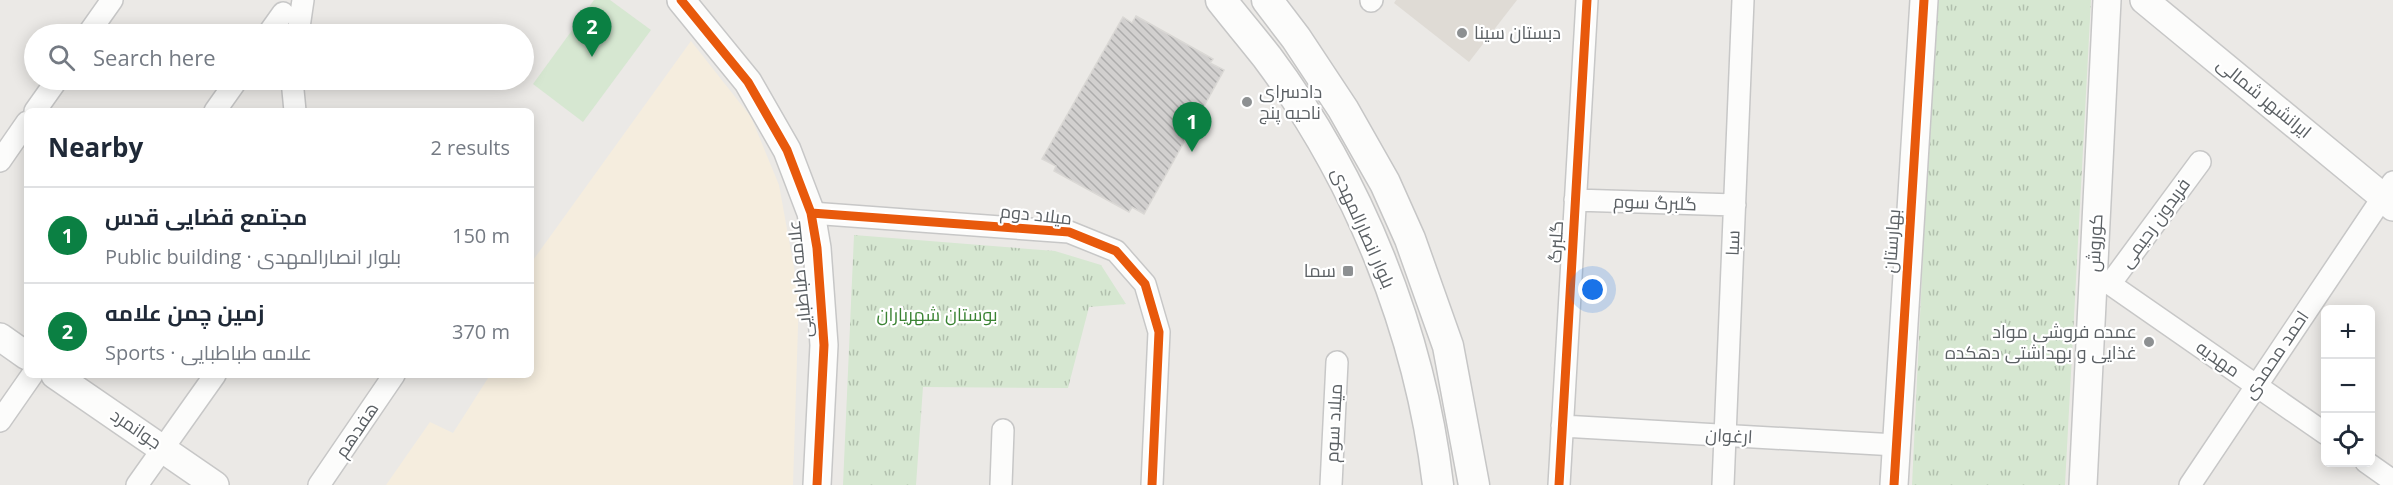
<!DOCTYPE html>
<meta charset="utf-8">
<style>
body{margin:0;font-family:"Open Sans",Cairo,sans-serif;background:#f6f6f7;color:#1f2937}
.controls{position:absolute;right:18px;bottom:18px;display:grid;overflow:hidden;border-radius:9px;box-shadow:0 3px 15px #0003}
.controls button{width:54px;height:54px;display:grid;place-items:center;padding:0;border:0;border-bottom:2px solid #e0e1e3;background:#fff;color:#1f2937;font:30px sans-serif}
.you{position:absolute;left:1593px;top:290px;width:21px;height:21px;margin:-15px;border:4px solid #fff;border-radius:50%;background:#1a73e8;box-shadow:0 0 0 9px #1a73e833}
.badge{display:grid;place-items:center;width:39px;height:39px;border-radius:50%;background:#0b8043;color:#fff;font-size:20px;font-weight:700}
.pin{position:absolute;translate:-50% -50px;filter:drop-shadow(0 2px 3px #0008)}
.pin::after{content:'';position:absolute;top:32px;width:21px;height:18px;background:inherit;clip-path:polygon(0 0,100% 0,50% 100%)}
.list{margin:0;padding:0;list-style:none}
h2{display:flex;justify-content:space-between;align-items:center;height:78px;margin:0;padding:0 24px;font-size:26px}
h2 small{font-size:20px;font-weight:400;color:#747a83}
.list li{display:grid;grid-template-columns:39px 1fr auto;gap:18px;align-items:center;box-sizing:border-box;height:96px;padding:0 24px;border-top:2px solid #e0e1e3}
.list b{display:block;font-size:22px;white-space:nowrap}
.list p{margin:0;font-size:20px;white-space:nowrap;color:#747a83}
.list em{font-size:20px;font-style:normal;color:#747a83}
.icon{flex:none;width:33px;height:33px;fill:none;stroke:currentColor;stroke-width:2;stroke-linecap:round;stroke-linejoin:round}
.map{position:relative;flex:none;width:2393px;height:485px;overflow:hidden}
.search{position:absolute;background:#fff;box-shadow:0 3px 15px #0003;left:24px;top:24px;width:510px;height:66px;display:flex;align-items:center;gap:15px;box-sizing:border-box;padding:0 21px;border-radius:33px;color:#747a83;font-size:22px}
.panel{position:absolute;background:#fff;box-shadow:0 3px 15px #0003;left:24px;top:108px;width:510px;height:270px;border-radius:9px}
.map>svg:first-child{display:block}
</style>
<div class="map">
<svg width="2393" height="485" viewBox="0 0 2393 485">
<defs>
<pattern id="park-tufts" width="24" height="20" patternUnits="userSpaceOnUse" patternTransform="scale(1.5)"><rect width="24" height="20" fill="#d6e7d1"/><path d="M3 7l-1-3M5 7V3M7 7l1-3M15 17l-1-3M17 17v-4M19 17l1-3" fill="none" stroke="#b1bfad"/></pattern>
<pattern id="building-back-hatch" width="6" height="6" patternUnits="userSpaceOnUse" patternTransform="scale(1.5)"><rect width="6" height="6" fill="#d2d0cf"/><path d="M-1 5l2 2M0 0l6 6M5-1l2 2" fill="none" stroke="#adacac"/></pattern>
</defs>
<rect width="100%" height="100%" fill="#ebe9e6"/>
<path fill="#f5edde" d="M691,41L751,117L779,185L799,295L793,485H386L430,422L453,433L490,375H531V263Z"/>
<path fill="#dfdbd5" d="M1396,0H1517L1469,62L1394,3Z"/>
<path fill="url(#park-tufts)" d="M1935,0H2091L2065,485H1912Z
M854,235L1055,251L1101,265L1126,304L1089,307L1068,388L923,387L916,485H843Z"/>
<path fill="#d6e7d1" d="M594,0H610L651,30L583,122L533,84Z"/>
<path fill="url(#building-back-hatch)" stroke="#dad8d5" stroke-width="1.5" d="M1136,16L1213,59L1210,63L1224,70L1144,214L1132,207L1129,212L1054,171L1056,166L1042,159L1123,17L1132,23Z"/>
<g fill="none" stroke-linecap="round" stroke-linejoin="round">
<defs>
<path id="minor" d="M1371,1L1372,0
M88,34L112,0
M268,34L283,13
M298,34L303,0
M292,80L295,111
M35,111L57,80
M215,111L237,80
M0,161L27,122
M2200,162L2110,284L2326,434
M1575,200L1735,205
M811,213L1069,232L1116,251L1145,284L1159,332L1152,485
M0,421L32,375
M1562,426L1896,445
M2366,462L2393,481
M137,485L215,375
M319,485L394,375
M1001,485L1003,430
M1331,485L1337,362
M1559,485L1587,0
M1723,485L1743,0
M2190,485L2393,182"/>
<path id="tertiary" d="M681,0L748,82L787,150L811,213L817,248L824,345L817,485
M2144,0L2383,197L2393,207
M0,337L27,356
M55,375L215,485
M1894,485L1924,0
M2083,485L2107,0"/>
<path id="secondary" d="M1221,0C1236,19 1252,38 1267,57C1359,180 1420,332 1438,485
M1267,0L1296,38L1343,109L1385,183L1410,239L1448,346L1474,485"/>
</defs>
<use href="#minor" stroke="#c7c7c7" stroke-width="24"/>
<use href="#tertiary" stroke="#c7c7c7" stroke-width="30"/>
<use href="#secondary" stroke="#c6c6c6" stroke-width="33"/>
<use href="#minor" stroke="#fcfcfb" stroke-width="21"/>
<use href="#tertiary" stroke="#fcfcfb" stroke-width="27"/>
<use href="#secondary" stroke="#fcfcfb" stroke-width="30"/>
<defs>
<path id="cycleway" d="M681,0L748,82L787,150L811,213L817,248L824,345L817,485
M811,213L1069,232L1116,251L1145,284L1159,332L1152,485
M1559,485L1587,0
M1894,485L1924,0"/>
</defs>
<use href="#cycleway" stroke="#fff" stroke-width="13"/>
<use href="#cycleway" stroke="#e8590c" stroke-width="9"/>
</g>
<g fill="#8d9092" stroke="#fff" stroke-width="2">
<circle cx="1462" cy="33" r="6"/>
<circle cx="1247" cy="102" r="6"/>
<rect x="1342" y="265" width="12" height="12" rx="3"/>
<circle cx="2149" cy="342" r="6"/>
</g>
<g text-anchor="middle" stroke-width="4.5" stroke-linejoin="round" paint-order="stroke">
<g font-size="18" fill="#5b6064" stroke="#fff" text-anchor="start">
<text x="1474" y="39">دبستان سینا</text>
<text x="1259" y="98">دادسرای<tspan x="1259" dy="21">ناحیه پنج</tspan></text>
<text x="1336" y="277" text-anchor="end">سما</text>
<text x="2137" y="338" text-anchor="end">عمده فروشی مواد<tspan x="2137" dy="21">غذایی و بهداشتی دهکده</tspan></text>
</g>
<g font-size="18" fill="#5b6064" stroke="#fff">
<text transform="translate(2264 98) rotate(39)" y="6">ایرانشهر شمالی</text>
<text transform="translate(1655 203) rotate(2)" y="6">گلبرگ سوم</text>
<text transform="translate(1036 215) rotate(6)" y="6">میلاد دوم</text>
<text transform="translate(2155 223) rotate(-54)" y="6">فریدون رحیمی</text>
<text transform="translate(1363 228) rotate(66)" y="6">بلوار انصارالمهدی</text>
<text transform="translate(1892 241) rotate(-86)" y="6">بهارستان</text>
<text transform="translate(1556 242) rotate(-87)" y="6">گلبرگ</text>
<text transform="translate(1733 243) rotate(-88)" y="6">سبا</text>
<text transform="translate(2095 243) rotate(-87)" y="6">کوروش</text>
<text transform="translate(800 279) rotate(-96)" y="6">علامه طباطبایی</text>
<text transform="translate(2276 355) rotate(-56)" y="6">احمد محمدی</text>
<text transform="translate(2218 359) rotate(35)" y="6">مهدیه</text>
<text transform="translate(1334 423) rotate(-87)" y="6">میلاد سوم</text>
<text transform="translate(136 429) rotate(34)" y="6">جوانمرد</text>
<text transform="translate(357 430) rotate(-56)" y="6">هفدهم</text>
<text transform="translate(1729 436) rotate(3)" y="6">ارغوان</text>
</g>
<g font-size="18" fill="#3a8333" stroke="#fff">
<text x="937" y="321">بوستان شهریاران</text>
</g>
</g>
</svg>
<div class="controls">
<button>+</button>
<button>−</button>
<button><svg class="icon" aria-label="locate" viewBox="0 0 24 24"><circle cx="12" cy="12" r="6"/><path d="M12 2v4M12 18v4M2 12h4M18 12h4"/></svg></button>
</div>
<div class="you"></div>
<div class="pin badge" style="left:1192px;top:152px">1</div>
<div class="pin badge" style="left:592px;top:57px">2</div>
<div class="search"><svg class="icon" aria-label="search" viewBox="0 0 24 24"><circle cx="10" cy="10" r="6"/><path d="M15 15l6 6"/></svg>Search here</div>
<section class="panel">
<h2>Nearby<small>2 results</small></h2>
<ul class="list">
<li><span class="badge">1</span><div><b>مجتمع قضایی قدس</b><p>Public building · بلوار انصارالمهدی</p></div><em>150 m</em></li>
<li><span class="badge">2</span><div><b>زمین چمن علامه</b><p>Sports · علامه طباطبایی</p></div><em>370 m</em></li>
</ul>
</section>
</div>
